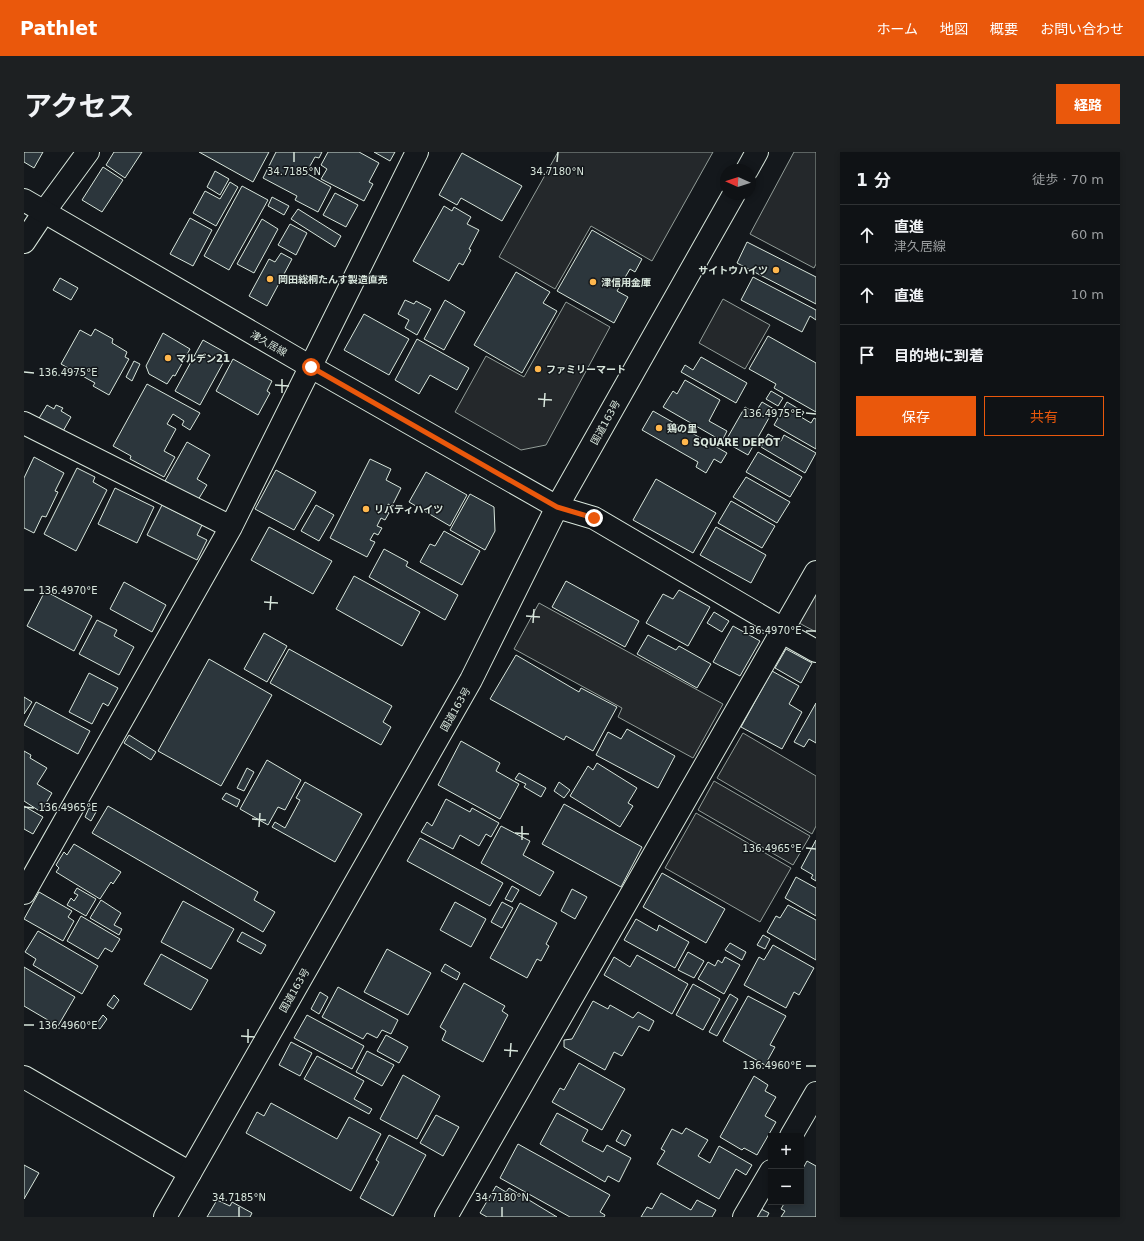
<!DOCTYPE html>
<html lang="ja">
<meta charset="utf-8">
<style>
body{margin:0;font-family:"DejaVu Sans","Noto Sans JP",sans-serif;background:#1d2022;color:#f1f3f6}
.controls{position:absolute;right:12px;bottom:12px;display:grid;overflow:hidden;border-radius:0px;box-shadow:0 2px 6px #0003}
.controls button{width:36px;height:36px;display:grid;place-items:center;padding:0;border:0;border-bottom:1px solid #2f3234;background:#0f1215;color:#f1f3f6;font:20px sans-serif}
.compass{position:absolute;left:696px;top:12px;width:36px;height:36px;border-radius:50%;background:#0f1215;box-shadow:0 2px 6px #0003;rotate:273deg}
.stop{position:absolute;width:12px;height:12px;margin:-9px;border:3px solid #ea580c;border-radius:50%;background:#fff}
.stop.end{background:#ea580c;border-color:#fff;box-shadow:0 1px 4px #0008}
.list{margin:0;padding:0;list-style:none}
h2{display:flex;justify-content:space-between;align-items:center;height:52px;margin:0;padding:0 16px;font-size:17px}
h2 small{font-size:13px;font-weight:400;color:#9b9ea0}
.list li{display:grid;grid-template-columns:26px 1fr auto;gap:12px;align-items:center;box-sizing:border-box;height:60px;padding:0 16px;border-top:1px solid #2f3234}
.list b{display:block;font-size:15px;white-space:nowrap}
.list p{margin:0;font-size:13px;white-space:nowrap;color:#9b9ea0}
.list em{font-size:13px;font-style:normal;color:#9b9ea0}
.actions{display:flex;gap:8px;padding:12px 16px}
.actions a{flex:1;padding:9px 0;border:1px solid #ea580c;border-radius:0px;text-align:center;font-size:14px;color:#ea580c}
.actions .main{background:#ea580c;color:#fff}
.icon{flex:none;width:22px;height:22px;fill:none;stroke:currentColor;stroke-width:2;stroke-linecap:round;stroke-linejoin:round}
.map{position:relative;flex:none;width:792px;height:1065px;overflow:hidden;border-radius:0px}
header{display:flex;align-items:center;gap:24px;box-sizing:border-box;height:56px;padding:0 20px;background:#ea580c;color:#fff}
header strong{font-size:19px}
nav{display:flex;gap:22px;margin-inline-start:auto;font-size:14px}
.intro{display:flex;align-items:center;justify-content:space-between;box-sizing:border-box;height:96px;padding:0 24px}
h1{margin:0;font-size:28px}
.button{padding:10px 18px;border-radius:0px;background:#ea580c;color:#fff;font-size:14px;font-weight:700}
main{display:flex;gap:24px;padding:0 24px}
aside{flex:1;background:#0f1215;border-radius:0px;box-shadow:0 2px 6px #0003}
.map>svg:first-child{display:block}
</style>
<header>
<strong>Pathlet</strong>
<nav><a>ホーム</a><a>地図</a><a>概要</a><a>お問い合わせ</a></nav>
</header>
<div class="intro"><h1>アクセス</h1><a class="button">経路</a></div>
<main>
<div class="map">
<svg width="792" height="1065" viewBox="0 0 792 1065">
<rect width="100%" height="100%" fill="#14181c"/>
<path fill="#24282b" stroke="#939e99" d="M534,0H689L628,109L567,74L531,137L475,105Z
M770,0H792V112L790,116L726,82Z
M699,147L746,173L721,217L675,191Z
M542,150L586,175L522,293L497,298L431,260L462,204L500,225Z
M792,440V480L775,471Z
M515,451L699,552L669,606L594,565L598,556L490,497Z
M719,581L792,624V674L788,682L693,626Z
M690,629L786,684L769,713L674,658Z
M672,661L767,716L736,770L641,716Z"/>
<path fill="#2c363c" stroke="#d8e6dc" d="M0,0H19L10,16L0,10Z
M90,0H118L101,26L82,13Z
M175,0H245L229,30Z
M252,0H298L295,6L291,5L282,21L307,35L294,60L271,48L273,44L239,26Z
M304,0H335L355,11L345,30L349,32L340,49L297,27L303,17L297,13Z
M350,0H371L366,9Z
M438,1L498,34L478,69L437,46L433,53L415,43Z
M79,15L99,28L78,60L58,48Z
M191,19L205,27L196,43L183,35Z
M206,30L214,35L192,74L169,61L181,39L196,47Z
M218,34L244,48L205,118L180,104Z
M311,41L334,53L322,75L299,63Z
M248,45L265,54L260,63L244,54Z
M420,54L428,59L430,55L447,65L443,72L455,78L445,97L447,98L439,113L435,111L425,129L389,109Z
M274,57L317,84L311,95L267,67Z
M166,66L188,78L169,114L146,102Z
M238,67L254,77L230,121L213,112Z
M266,72L283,81L272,103L254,93Z
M568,78L618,107L611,120L606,117L593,139L604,145L590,171L533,139Z
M723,90L792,125V152L713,111Z
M257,101L268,107L243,154L225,144L245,107L251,110Z
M492,120L526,140L519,151L533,159L498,221L450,193Z
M729,125L792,158V168L786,164L778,180L717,148Z
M36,126L54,136L47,148L29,138Z
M381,148L390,152L392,149L407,157L393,183L381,176L385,168L374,162Z
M421,148L441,160L420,198L400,187Z
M340,162L385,187L365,223L320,198Z
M71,177L89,187L88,191L103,200L101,205L105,207L85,243L69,234L71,231L37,212L56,178L67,184Z
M139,181L166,197L151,224L149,223L143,232L125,222L122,214Z
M744,184L792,211V260L750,236L752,232L725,217Z
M393,187L445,216L433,238L406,223L395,242L371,228Z
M179,188L204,202L176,253L151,239Z
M677,205L723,231L712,251L657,220L661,213L669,218Z
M209,207L248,229L243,239L246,241L234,263L192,239Z
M110,209L116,212L108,229L102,225Z
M661,228L696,248L685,269L703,279L698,289L639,255L649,239L653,242Z
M123,232L176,261L166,278L158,273L160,269L149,262L143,272L152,277L140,299L151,305L140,325L106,307L107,304L89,294Z
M747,239L759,246L754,254L742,247Z
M738,250L750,257L724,303L701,290L721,255L731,261Z
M763,250L780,260L777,265L787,271L790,266L792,267V297L750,273Z
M23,253L30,257L32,253L39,256L37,259L47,265L38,281L14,268Z
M629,259L703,301L697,311L690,307L682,321L672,315L674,310L618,278Z
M744,282L757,289L760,283L792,301L781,321L737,295Z
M163,290L186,303L173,327L183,333L174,348L141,329Z
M734,300L778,325L766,345L722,320Z
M10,305L40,321L31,339L34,340L22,365L18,364L10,381L0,376V326Z
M346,307L367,317L362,328L377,336L368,354L364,352L361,359L365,361L361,368L357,366L353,374L358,376L354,383L350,381L346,388L351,390L343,405L306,386Z
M53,316L71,325L69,330L83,338L52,399L20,382Z
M252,318L292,340L270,378L231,357Z
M402,320L443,343L426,374L385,350Z
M722,325L766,350L753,371L709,345Z
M632,327L692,361L669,401L609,368Z
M91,336L130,355L113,391L74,372Z
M446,342L470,355L471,379L461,398L426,378Z
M707,349L751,374L738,396L694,371Z
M138,353L178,373L173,383L183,388L173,408L123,383Z
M292,353L310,363L295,389L277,379Z
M245,375L308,409L289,442L227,408Z
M692,375L742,403L727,431L676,403Z
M420,379L456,399L438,433L396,410L406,392L411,394Z
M360,397L384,410L382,414L434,443L421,468L345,425Z
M330,424L396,460L378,494L312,457Z
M542,429L615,469L601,495L528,455Z
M100,430L142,453L128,480L86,457Z
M655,438L686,455L664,494L622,471L639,442L649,447Z
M21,439L68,464L50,499L3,474Z
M690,460L705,469L698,480L683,471Z
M73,468L93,478L90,484L110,495L95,523L55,502Z
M709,474L736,489L716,524L689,510Z
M240,481L263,494L243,530L220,517Z
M624,483L652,498L655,494L687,512L673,536L613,502Z
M265,497L368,554L359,570L367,575L357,593L246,531Z
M762,497L788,511L777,531L751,516Z
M492,503L555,540L557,536L593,555L569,599L542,584L540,588L466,547Z
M185,507L248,543L197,634L134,599Z
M748,519L775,534L765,552L778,560L758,597L717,575Z
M65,521L94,536L84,554L79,551L68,572L45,560Z
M0,545L8,550L0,562Z
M12,550L66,579L54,602L0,573Z
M792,551V591L785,587L780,595L770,590Z
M603,577L651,604L634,636L572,603L584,580L597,587Z
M105,583L132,600L127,608L100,591Z
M437,589L476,611L472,619L495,632L476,667L414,633Z
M0,599L7,603L6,606L23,616L13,632L28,641L17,660L0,649Z
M243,608L277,628L261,658L254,655L244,673L216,657Z
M573,611L613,636L604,651L609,654L596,675L546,644L564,614L569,618Z
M223,616L230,620L220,639L213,636Z
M495,621L522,636L517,645L500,635L502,632L491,627Z
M281,630L338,662L311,710L248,675L251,670L261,676L276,648L272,646Z
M535,630L546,638L540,646L530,639Z
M202,641L216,648L213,655L198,647Z
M422,647L446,660L448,656L475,671L467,685L462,682L455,694L436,683L429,697L397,680L403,670L408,674Z
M540,652L618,695L597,735L518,692Z
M0,654L19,665L9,682L0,677Z
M84,654L234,740L230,748L251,760L239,780L68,681Z
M65,656L72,660L67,669L61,665Z
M477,674L506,689L499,703L530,720L516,744L457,711Z
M396,686L479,731L466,754L383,709Z
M792,688V729L787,726L789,723L777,716Z
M50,692L97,720L89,732L87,730L76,747L32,720L35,716L32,713L40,700L43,703Z
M638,721L701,757L682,791L619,755Z
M772,725L792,736V764L761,746Z
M488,734L495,738L488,750L481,747Z
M53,736L72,747L62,764L43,753L47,746L50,749L54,743L50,741Z
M548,737L563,745L551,767L537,759Z
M15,740L48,759L44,765L50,769L39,789L0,767Z
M77,748L97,761L90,773L98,777L95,783L66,766Z
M159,749L210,777L187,817L137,790Z
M431,750L462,767L447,795L416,778Z
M478,750L489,756L478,776L467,770Z
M496,751L533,771L522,792L525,794L517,809L513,807L503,826L466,806Z
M764,753L792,768V808L743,780L752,764L756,766Z
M57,764L96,787L88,800L81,796L74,807L43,789Z
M612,767L633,779L635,773L665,790L651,816L600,788Z
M14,779L74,814L58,842L9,813L12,807L1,800Z
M218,780L242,793L237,802L213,789Z
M739,783L746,787L741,797L733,793Z
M706,791L722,800L718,808L701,798Z
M749,793L790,816L775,843L770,840L762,856L720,833L735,805L740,808Z
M363,797L407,821L384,863L340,840Z
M664,800L680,809L670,826L654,818Z
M137,802L184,828L167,858L120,832Z
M613,803L664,832L648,862L580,823L590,805L606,815Z
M701,805L716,813L700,842L674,827L684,810L691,814L694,808L698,811Z
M421,812L436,821L433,828L417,819Z
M0,815L51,845L34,874L0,854Z
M440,831L481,854L478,859L484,863L459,910L418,888L422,879L416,875Z
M669,832L696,847L679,878L652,863Z
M314,835L374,868L367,882L358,878L353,886L343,881L339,887L298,865Z
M296,840L304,845L295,862L287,857Z
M706,842L714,847L693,884L685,880Z
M90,843L95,848L89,857L83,853Z
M724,844L762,864L746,893L751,895L741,913L699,889Z
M569,849L584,857L586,853L609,866L614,860L630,869L625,879L615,874L598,904L590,900L581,918L540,895V888L548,887Z
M79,863L83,867L76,877L71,874Z
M283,863L340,894L328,917L270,886Z
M362,883L384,895L375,911L353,899Z
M267,890L288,901L276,924L255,913Z
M343,899L370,913L358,934L332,920Z
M293,904L340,929L330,947L348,957L345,962L280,927Z
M555,911L601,937L578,978L528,950L536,936L540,938Z
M379,923L416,944L393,987L356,967Z
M730,924L744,933L741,939L752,945L741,964L752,970L733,1003L720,996L718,998L696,985Z
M247,951L313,987L325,965L357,982L327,1039L222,981L233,960L240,964Z
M533,961L564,978L558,989L579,1000L583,993L607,1006L595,1030L584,1024L581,1030L516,992Z
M412,963L435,975L419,1004L396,991Z
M662,976L684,988L674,1004L686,1011L695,994L728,1013L722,1023L712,1017L695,1047L633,1012L641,999L637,997L648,977L658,982Z
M598,978L607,983L601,994L592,989Z
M365,983L402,1003L369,1064L336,1046L355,1010L352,1008Z
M494,992L586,1043L576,1060L581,1063L580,1065H546L476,1026Z
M783,1009L792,1014V1065H757L761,1059L757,1057L761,1050H777V1020Z
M0,1013L15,1021L0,1047Z
M472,1034L482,1040L485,1036L533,1065H463L456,1061Z
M637,1041L667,1058L673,1048L692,1058L688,1065H617L623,1055L628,1057Z
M193,1048L206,1054L208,1050L228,1061L226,1065H183Z
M737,1057L745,1061L743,1065H732Z"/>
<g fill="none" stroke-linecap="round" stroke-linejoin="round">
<defs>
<path id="minor" d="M0,90L20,60L64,0
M0,271L207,375
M533,355L570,366L759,477L767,485L792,499
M0,741L207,375L393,0
M0,925L166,1021
M767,984L792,941
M422,1065L792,420
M720,1065L747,1019"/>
<path id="secondary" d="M0,48L287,215L533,355"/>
<path id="trunk" d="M723,18L733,0
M141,1065L447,528L533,355L710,42"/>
</defs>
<use href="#minor" stroke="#d8e6dc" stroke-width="24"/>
<use href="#secondary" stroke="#d8e6dc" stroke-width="24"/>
<use href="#trunk" stroke="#d8e6dc" stroke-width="24"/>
<use href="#minor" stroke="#14181c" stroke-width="22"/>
<use href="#secondary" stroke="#14181c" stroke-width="22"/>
<use href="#trunk" stroke="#14181c" stroke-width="22"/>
</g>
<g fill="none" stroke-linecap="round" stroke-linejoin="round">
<path stroke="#ea580c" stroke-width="5" d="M287,215L533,355L570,366"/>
</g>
<path fill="none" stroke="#d8e6dc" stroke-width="1.5" d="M270,10V0M533,10L534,0M0,220L10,221M251,233L265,234M258,241V227M514,247L528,248M520,255L521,241M782,261L792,262M0,438H10M240,450L254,451M246,458L247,444M502,464L516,465M509,471L510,457M782,479H792M0,655L10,656M228,667L242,668M235,675L236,661M491,681L505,682M498,688V674M782,696L792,697M0,873H10M217,884L231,885M224,891V877M480,898L494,899M486,905L487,891M782,914H792M215,1065V1055M478,1065V1055"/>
<g fill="#ffb74d" stroke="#14181c" stroke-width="1.5">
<circle cx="752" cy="118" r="4"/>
<circle cx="246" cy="127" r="4"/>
<circle cx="569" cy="130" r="4"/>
<circle cx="144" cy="206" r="4"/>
<circle cx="514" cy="217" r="4"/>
<circle cx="635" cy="276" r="4"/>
<circle cx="661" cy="290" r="4"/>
<circle cx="342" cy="357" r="4"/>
</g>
<g text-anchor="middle" stroke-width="3" stroke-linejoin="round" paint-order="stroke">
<g font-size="10" font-weight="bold" fill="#d8e6dc" stroke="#14181c" text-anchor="start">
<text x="744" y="122" text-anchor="end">サイトウハイツ</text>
<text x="254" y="131">岡田総桐たんす製造直売</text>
<text x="577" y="134">津信用金庫</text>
<text x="152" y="210">マルデン21</text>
<text x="522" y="221">ファミリーマート</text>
<text x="643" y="280">鶏の里</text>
<text x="669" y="294">SQUARE DEPOT</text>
<text x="350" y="361">リバティハイツ</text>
</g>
<g font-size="10" fill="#d8e6dc" stroke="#14181c">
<text transform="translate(245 191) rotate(30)" y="4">津久居線</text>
<text transform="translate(581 270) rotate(-61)" y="4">国道163号</text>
<text transform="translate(431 557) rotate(-60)" y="4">国道163号</text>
<text transform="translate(270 838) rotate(-60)" y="4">国道163号</text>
</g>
</g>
<g font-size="10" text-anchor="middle" fill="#d8e6dc" stroke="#14181c" stroke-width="3" stroke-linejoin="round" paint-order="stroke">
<text x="270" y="23">34.7185°N</text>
<text x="533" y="23">34.7180°N</text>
<text x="44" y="224">136.4975°E</text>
<text x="748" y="265">136.4975°E</text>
<text x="44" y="442">136.4970°E</text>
<text x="748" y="482">136.4970°E</text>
<text x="44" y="659">136.4965°E</text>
<text x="748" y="700">136.4965°E</text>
<text x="44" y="877">136.4960°E</text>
<text x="748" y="917">136.4960°E</text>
<text x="215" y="1049">34.7185°N</text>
<text x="478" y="1049">34.7180°N</text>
</g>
</svg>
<div class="controls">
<button>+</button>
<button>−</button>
</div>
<svg class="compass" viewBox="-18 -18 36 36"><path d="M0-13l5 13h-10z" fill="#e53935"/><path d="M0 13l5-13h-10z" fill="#9b9ea0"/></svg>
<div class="stop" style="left:287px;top:215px"></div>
<div class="stop end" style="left:570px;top:366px"></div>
</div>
<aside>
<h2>1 分<small>徒歩 · 70 m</small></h2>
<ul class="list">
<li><svg class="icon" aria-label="ahead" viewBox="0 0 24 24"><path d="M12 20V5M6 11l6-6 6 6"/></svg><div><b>直進</b><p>津久居線</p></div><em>60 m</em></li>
<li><svg class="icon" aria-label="ahead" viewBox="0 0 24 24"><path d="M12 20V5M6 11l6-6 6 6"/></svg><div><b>直進</b></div><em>10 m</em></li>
<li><svg class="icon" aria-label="arrive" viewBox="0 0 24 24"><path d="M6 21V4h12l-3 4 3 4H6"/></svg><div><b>目的地に到着</b></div></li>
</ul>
<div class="actions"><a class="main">保存</a><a>共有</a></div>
</aside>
</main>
